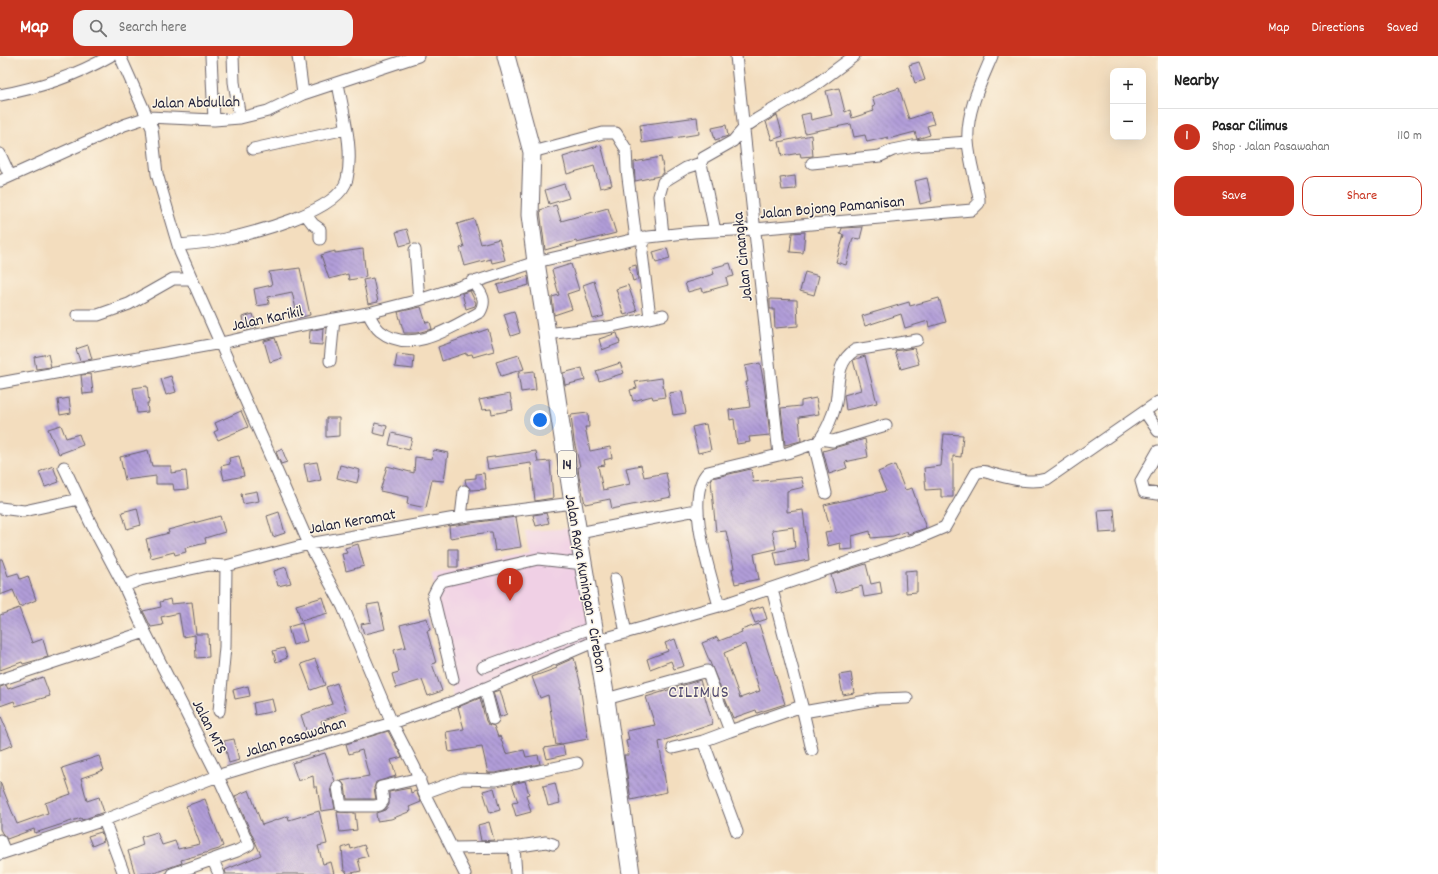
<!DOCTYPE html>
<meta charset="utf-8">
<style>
body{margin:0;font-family:Dekko,sans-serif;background:#f2f2f2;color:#222}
.controls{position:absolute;right:12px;top:12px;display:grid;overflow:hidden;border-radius:8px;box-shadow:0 4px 16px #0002}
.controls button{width:36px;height:36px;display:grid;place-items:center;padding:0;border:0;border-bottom:1px solid #e0e0e0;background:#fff;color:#222;font:20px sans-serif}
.you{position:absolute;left:540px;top:364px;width:14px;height:14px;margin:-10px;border:3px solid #fff;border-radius:50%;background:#1a73e8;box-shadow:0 0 0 6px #1a73e833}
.badge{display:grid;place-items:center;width:26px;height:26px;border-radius:50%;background:#c8321e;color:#fff;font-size:13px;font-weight:700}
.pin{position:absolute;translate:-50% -33px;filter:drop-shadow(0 1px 2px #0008)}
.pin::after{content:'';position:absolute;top:21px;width:14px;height:12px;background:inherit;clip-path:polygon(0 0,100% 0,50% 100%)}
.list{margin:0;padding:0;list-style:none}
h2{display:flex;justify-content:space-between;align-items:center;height:52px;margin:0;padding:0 16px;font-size:17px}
h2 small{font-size:13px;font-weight:400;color:#767676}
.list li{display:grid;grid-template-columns:26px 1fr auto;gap:12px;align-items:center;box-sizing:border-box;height:56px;padding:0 16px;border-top:1px solid #e0e0e0}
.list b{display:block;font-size:15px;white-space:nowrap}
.list p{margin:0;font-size:13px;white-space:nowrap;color:#767676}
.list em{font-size:13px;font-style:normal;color:#767676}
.actions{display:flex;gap:8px;padding:12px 16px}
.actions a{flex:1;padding:9px 0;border:1px solid #c8321e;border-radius:12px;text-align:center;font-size:14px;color:#c8321e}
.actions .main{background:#c8321e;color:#fff}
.icon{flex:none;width:22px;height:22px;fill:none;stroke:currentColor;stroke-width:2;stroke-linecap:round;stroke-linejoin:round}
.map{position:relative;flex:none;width:1158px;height:818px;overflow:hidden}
header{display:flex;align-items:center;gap:24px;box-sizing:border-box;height:56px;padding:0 20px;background:#c8321e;color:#fff}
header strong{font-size:19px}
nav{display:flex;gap:22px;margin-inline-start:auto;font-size:14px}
.search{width:280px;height:36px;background:#f2f2f2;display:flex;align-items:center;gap:10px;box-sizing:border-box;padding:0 14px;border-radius:12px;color:#767676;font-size:15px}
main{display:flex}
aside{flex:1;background:#fff}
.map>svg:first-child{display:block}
</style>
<header>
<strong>Map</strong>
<div class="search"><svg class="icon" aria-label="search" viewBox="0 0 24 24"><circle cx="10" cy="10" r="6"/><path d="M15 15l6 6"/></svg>Search here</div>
<nav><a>Map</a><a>Directions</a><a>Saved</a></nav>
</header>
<main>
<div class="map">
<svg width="1158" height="818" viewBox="0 0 1158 818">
<defs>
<pattern id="building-back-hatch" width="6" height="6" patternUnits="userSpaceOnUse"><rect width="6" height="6" fill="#b19dd8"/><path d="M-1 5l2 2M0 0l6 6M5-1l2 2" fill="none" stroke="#9080b0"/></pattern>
</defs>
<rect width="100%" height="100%" fill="#fcf5e5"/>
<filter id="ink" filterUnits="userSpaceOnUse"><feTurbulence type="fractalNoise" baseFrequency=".025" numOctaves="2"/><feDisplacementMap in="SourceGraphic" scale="8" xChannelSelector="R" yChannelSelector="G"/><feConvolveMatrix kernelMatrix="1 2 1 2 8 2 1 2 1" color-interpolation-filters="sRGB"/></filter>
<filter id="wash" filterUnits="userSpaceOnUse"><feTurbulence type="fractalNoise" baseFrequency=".012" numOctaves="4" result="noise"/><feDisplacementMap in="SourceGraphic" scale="16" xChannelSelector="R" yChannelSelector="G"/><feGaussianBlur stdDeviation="0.9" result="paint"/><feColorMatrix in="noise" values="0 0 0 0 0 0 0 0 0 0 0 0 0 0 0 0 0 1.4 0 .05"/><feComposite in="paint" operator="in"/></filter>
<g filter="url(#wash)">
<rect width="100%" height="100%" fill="#f3ddbe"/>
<path fill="#f0d0e5" d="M574,472L590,588L453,644L432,518L529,496L525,475Z"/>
<g id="blocks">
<path fill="url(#building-back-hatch)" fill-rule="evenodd" d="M919,6L925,24L915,27L909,9Z
M839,32L845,56L850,54L852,62L874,55L872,51L875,50L872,41L899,32L909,63L930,56L934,68L927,70L930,79L917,83L915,76L888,83V81L867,86L865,79L854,81L851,68L805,77L801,59L810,57L811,64L832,59L826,35Z
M777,59L783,80L772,84L766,66Z
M697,61L699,78L642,87L640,69Z
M726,69L728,80L715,84L712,72Z
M811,79L813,100L801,101L800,97L782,100L779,86Z
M601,89L612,129L600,132L594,110L567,118L563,101Z
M661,101L664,117L659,120L635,125L634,106Z
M795,120L796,133L782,134L780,122Z
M927,122L932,145L920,148L915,125Z
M564,128L569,142L549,148L545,134Z
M556,149L561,165L608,152L616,177L577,187L576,185L545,194L540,154Z
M474,163L481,188L499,183L505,204L492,207L491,203L465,210L460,192L464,191L457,168Z
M863,171L860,183L853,182L846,209L836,206L844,179L840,178L842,172Z
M407,173L411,187L400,190L396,176Z
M805,176L803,197L790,196L792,177Z
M667,192L670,203L656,207L653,196Z
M363,193L366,221L349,224L348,218L329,223L321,199L335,195V197Z
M730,207L734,220L726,222L728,229L703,236L702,232L688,236L685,227L714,218L712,212Z
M571,208L579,234L567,238L572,253L554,259L552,241L559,239L552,214Z
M636,209L638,223L633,225L629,211Z
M300,212L310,259L298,262L292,236L268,241L269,248L257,250L254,233L272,229L269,216Z
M805,216L819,220L814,239L800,235Z
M528,220L529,229L500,237L497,229Z
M373,222L378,246L368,248L363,224Z
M594,225L604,260L593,263L583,229Z
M628,229L637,255L624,259L616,233Z
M470,235L476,247L475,250L466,253L462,237Z
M939,242L946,266L929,271L928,265L905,272L901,258L865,270L862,260L909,246L910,250Z
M770,243L797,244L798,270L775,272L774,253H770Z
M421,251L426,267L430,266L432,273L417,277H404L398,256Z
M514,255L520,277L511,280L504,258Z
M253,258L257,271L245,274L242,261Z
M323,272L322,289L309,288L310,275Z
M488,273L494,295L473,301L472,298L466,299V297L442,305L438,291Z
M617,277L620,287L602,294L599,283Z
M275,282L282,302L270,306L264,285Z
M88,289L92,303L80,305L76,293Z
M914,292L919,308L901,313L895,295Z
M48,298L51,311L36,313L34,301Z
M397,298L414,300L413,313L395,311Z
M519,299L524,313L501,320L496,306Z
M865,300L877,347L846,354L844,339L861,334L853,304Z
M620,307L624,317L599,325L596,315Z
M760,307L764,328L770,379L749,381L750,386L737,388L734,363L730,364L729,354L750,351L746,326H748L745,310Z
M582,312L585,324L565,329L563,317Z
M534,315L536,334L521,336L518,317Z
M91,318L93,337L83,338L81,319Z
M171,320L176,336L166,339L161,323Z
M662,322L665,341L653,343L652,340L633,345L630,334L637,332L635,326Z
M147,330L149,347H147L148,356L137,357L133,332Z
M682,335L686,357L673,359L669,337Z
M510,338L513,354L492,358L491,353L482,354L479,344Z
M69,342L71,357L60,359L58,344Z
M816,342L819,358L799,361L801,385L785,389L781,352L801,350V345Z
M241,355L248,371L218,384L214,376L218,374L215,367Z
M588,357L589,371H585L590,395L610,391L612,402L604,404L605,409L598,410L603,434L630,428L626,412L641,409L644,421L666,417L671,441L612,453L610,443L585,448L579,421L578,411H580L574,385L571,359Z
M326,362H339V380L326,381Z
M375,367L387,370L385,380L373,377Z
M706,368L711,394L698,397L692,371Z
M61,369L66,382L79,378L83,389L59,398L48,373Z
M392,377L412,382L409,394L389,389Z
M944,378L963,379L961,401L953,400V441H941V433L926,434L924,412L941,410Z
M865,383L868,401L845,406L847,412L829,418L823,395Z
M282,393L287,406L281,408L276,396Z
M148,394L152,410H171V417L186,415L188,433L174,434L173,428H156V420L125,424L120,401Z
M434,394L448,397L444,425L432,424L426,452L407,448L408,441L380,435L387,410L414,417L415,401L432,403Z
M536,395L538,406L550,405L553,442L535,445L531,407L488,413L486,402Z
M239,400L244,420L224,424L221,410L230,408L229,402Z
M317,406L321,424L308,427L304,408Z
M340,409L360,414L357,427L337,422Z
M895,409L905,434L912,432L926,472L908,478L907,475L893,480L871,482L870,475L852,480L853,493L841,494L840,487L828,490L825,476L831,475L824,449L886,435L878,416Z
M53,410L59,426L45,431L39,416Z
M751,413L753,426L801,421L804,431L787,435V456L803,454L809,504L777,510L774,496L795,492L793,471L772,474L776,493L754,498L759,523L735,528L732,513L734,512L726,475L716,476L711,425L712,422Z
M484,417L486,433L471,434L466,428L465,423L476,422V418Z
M257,435L259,445L243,448L241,438Z
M137,452L141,469L127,473L122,456Z
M1114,453L1116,476L1100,477L1098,454Z
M279,456L285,477L273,481L267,460Z
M546,457L549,467L536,470L533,459Z
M220,460L225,476L205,482L206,487L185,492L186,496L175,499L174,496L151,502L146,483L169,477L168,474Z
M516,461L521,491L495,495L492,476H490L450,482L449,470Z
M358,488L364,510L346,515L342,498L347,497L345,492Z
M449,493H458V511H449Z
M0,503H2L8,520L18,517L20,523L28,520L36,544L20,551L13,534L0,539Z
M866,508L871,528L880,526L882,538L864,541L862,530L836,537L831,519Z
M286,511L291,527L278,530L274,515Z
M917,514V536L906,537L905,515Z
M323,541L328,557L301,565L296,549Z
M170,543L171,548L192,546L196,578H208L209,601L196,602L195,579L183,581L179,557L161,561L163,569L151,571L143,555L161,551L160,546Z
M379,547L385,573L364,578L361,568L371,566L367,549Z
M763,550L767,563L755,567L750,554Z
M19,552L32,587L43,583L48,601L23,608L22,606L0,614V559Z
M427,562L430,574L427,575L436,607L432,608L442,635L428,640L422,624L396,632L392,618L399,616L394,594L406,591L400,569Z
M302,567L307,585L293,589L288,571Z
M759,568L785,648L757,657L756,654L733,662L702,587L717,581L719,585L742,576L741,574ZM745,588L760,635L740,642L724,597Z
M675,583L684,610L674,613L671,605L650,613L647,603L668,595L665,587Z
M284,592L287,602L276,606L273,595Z
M574,602L581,630H580L588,683L556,689L548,639L540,642L532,621L557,612L556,610Z
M315,603L325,629L311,634L301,608Z
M851,617L854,637L843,639L839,619Z
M43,621L50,640L16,650L14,645L0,650V631L6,629L8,633Z
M700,624L713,668L659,686L667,736L631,744L624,699H629L626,685L629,684L627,675L655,669L646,641Z
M337,627L347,656L321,665L324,674L308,680L301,659L332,648L326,631Z
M248,630L250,640L235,643L233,634Z
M500,634L507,658L500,661L493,636Z
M480,642L486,665L488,668L494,670L498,681L500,680L506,698L524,694L526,701L538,699L540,708L495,717H488L482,691L449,696L446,676L464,673L458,651Z
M272,643L275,655L255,659L253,647Z
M0,658L13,689L0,694Z
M388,675L402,701L391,704L396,720L376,726L374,732L376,743H347L345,730L341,725L369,720L362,694L349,698L346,688Z
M234,683L239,704L229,707L224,685Z
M563,689L565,699L547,703L544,692Z
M325,697L335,725L331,732L335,753L321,755L317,731H314L313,720L298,725L292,707Z
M99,700L104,714L81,722L87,745L99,741L104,756L82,764L81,762L35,777L34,773L7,783L2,777L0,773V726L17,768L48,757L45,747L71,738L62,712Z
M525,725L529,738L526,739L531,756L516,760L512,747L518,746L512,728Z
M555,727L560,747L548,750L543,730Z
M410,732L411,737L416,735L421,746L409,751L411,755L391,763L377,765L376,757L385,754L389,749V736Z
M494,732L500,754L490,757L483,735Z
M249,734L262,769L288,760L289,764L319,755L327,788L318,790L323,808L331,806L334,818H226L225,814L261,799L235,740Z
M205,743L223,790L219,793L181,804L182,807L154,817L135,818L128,795L143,789L141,781L157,776L162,789L175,785L178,793L200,788L186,750Z
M337,756L355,757L357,774L340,776Z
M489,766L494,784L481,785L478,769Z
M101,776L104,785L92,790L88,780Z
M350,789L351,793L364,789L368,800L358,803L361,815L347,818L346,815H344L342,792Z"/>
</g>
</g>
<g filter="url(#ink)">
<use href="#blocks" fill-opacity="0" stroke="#6b6369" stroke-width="1"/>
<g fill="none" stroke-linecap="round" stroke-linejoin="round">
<defs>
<path id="minor" d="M120,0L152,72L157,118L180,196L309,488L343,551L392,667L415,712L424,737L465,818
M211,0L214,64
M233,0L234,26L240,62
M298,0L303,38
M736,0L779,399
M0,39C38,32 77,19 110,0
M253,93L346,73
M532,96L603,77H616L626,93L627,114L636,183
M0,98L10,120
M701,107L715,175
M812,107L880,100L893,94L913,90L968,86
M0,125L124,69L148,61L214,64L240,62L268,55L303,38L418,0
M306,159L313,168L320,173V183
M663,179L659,140L663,126L686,112L701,107L703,102L733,85L745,71L757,63L818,27L854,0
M644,181L642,197L650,261
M178,189C192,188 206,187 220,184C250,178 340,156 347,123C354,92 343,58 338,27
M415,194L419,244
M368,257C371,263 375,271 380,275C411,300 452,271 480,256C488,243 480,236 472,225
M77,259H98L129,248L173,223H192
M546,278L608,271L663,259
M330,305L334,263
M0,327L221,287L297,270L368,257L419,244L536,206L640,182L694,176L754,173L972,154L979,147V143C976,124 969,104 968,85C966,56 981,26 992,0
M1145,356L1158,375
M820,383L833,385L886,369
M814,388L826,437
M1158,395L1141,425L1144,436L1158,438
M64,411L90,466L124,530
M0,452L24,455L79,443
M461,461L464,435
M579,477L696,454
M615,523L626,577
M719,550C711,519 683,440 708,416L787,397L818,386C826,376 833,360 836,347C839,328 836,306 855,294L917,284
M483,611L594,571
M453,623L433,540L438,530L442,525L538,503L584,508
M0,624L145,576
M485,632L493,663
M606,643L707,615L730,675L703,685L673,692
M802,651L812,694
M219,655L225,591L226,510
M803,656L878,643L907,642
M730,675L802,650L772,533
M703,685L737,776
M338,731L341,750H375L380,749L383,745L381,731L420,722
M424,737L462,723L496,724L577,707
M104,764L124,818
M0,784L5,796
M454,792L514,791
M0,798L104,764L223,718L392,667L453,646L596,585L719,550L919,482L945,471L976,417C985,413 989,418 997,419C1012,423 1032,428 1047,423L1158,346
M213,804L219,818
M172,818L237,795L249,789L218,720L145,576L124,530L140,524L209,509L226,510L309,488L461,461L573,447
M516,818L514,791L546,786L553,788"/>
<path id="highway" d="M506,0L532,96L530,159L536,206L573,447L606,643L631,818"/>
</defs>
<use href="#minor" stroke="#6b6369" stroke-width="13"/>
<use href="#highway" stroke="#6b6369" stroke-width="19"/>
<use href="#minor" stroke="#fff" stroke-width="11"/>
<use href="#highway" stroke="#fff" stroke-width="17"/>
</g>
</g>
<g text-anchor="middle" stroke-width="3" stroke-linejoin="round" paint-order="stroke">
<rect fill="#fcf5e5" stroke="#63616e" stroke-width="1" x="558" y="395" width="18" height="26" rx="3"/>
<g font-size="15" font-weight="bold" fill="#22223b">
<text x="567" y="413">14</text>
</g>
<g font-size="16" fill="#22223b" stroke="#fcf5e5">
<text transform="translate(196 45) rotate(-1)" y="6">Jalan Abdullah</text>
<text transform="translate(832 150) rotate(-5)" y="6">Jalan Bojong Pamanisan</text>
<text transform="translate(741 201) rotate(-96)" y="6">Jalan Cinangka</text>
<text transform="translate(267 261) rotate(-12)" y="6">Jalan Karikil</text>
<text transform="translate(352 464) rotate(-10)" y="6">Jalan Keramat</text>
<text transform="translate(587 527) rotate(80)" y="6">Jalan Raya Kuningan - Cirebon</text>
<text transform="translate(211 670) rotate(63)" y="6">Jalan MTS</text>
<text transform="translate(295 680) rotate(-17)" y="6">Jalan Pasawahan</text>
</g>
<g font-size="18" letter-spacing="1" fill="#544d72" stroke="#fcf5e5">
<text x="699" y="641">CILIMUS</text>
</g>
</g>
</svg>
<div class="controls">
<button>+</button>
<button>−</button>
</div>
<div class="you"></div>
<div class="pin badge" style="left:510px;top:545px">1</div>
</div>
<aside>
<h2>Nearby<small></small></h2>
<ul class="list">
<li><span class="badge">1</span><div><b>Pasar Cilimus</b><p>Shop · Jalan Pasawahan</p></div><em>110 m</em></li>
</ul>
<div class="actions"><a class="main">Save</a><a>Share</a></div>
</aside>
</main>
